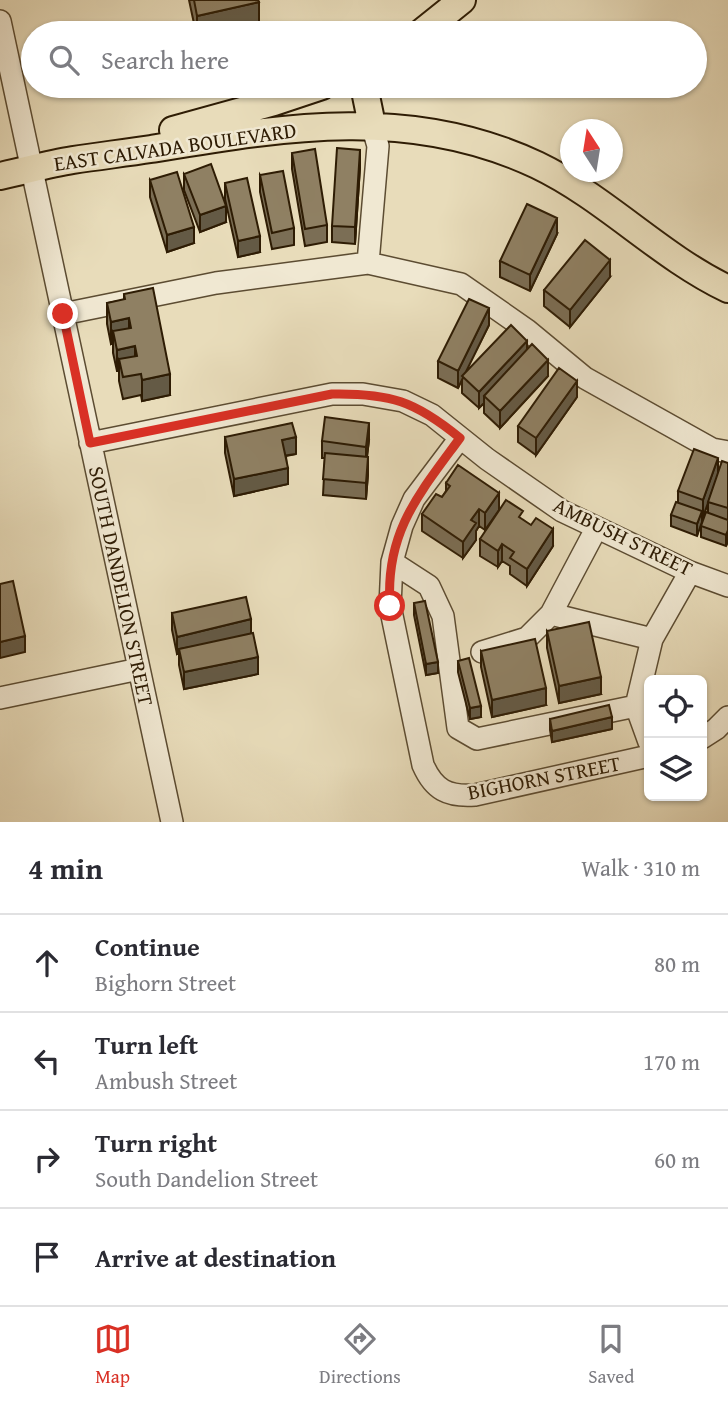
<!DOCTYPE html>
<meta charset="utf-8">
<style>
body{margin:0;font-family:"Gentium Book Plus",serif;background:#f2f2f3;color:#2b2b33}
.controls{position:absolute;right:21px;bottom:21px;display:grid;overflow:hidden;border-radius:10px;box-shadow:0 2px 5px #0004}
.controls button{width:63px;height:63px;display:grid;place-items:center;padding:0;border:0;border-bottom:2px solid #e1e1e2;background:#fff;color:#2b2b33;font:35px sans-serif}
.compass{position:absolute;left:560px;top:119px;width:63px;height:63px;border-radius:50%;background:#fff;box-shadow:0 2px 5px #0004;rotate:348deg}
.stop{position:absolute;width:21px;height:21px;margin:-16px;border:5px solid #d93025;border-radius:50%;background:#fff}
.stop.end{background:#d93025;border-color:#fff;box-shadow:0 2px 7px #0008}
.list{margin:0;padding:0;list-style:none}
h2{display:flex;justify-content:space-between;align-items:center;height:91px;margin:0;padding:0 28px;font-size:30px}
h2 small{font-size:23px;font-weight:400;color:#7c7c81}
.list li{display:grid;grid-template-columns:46px 1fr auto;gap:21px;align-items:center;box-sizing:border-box;height:98px;padding:0 28px;border-top:2px solid #e1e1e2}
.list b{display:block;font-size:26px;white-space:nowrap}
.list p{margin:0;font-size:23px;white-space:nowrap;color:#7c7c81}
.list em{font-size:23px;font-style:normal;color:#7c7c81}
.icon{flex:none;width:38px;height:38px;fill:none;stroke:currentColor;stroke-width:2;stroke-linecap:round;stroke-linejoin:round}
.map{position:relative;flex:none;width:728px;height:822px;overflow:hidden}
.search{position:absolute;background:#fff;box-shadow:0 2px 5px #0004;left:21px;right:21px;top:21px;height:77px;display:flex;align-items:center;gap:18px;box-sizing:border-box;padding:0 24px;border-radius:38px;color:#7c7c81;font-size:26px}
.sheet{height:483px;background:#fff}
nav{display:flex;justify-content:space-around;align-items:center;box-sizing:border-box;height:98px;border-top:2px solid #e1e1e2;background:#fff;font-size:19px;color:#7c7c81}
nav a{display:grid;justify-items:center;gap:4px}
nav .on{color:#d93025}
.map>svg:first-child{display:block}
</style>
<div class="map">
<svg width="728" height="822" viewBox="0 0 728 822">
<rect width="100%" height="100%" fill="#e8dcba"/>
<filter id="stains"><feTurbulence type="fractalNoise" baseFrequency=".00286" numOctaves="4"/><feColorMatrix values="0 0 0 0 .2 0 0 0 0 .09 0 0 0 0 .02 0 0 0 .5 -.17"/></filter>
<radialGradient id="worn" r=".72"><stop offset=".6" stop-color="#630" stop-opacity="0"/><stop offset="1" stop-color="#630" stop-opacity=".3"/></radialGradient>
<g fill="none" stroke-linecap="round" stroke-linejoin="round">
<defs>
<path id="minor" d="M0,21L172,822
M368,263L378,146L372,125
M63,314L216,283L368,263L461,284L527,330L585,378L712,449L728,452
M460,438L414,499L402,526L392,562L390,606L423,765C434,790 448,797 475,795L649,756
M90,443L332,394H363L403,401L432,415L487,459L562,511L690,572L728,586
M392,562L429,586L443,616L458,728L477,739L636,706L649,742
M551,614L652,639L690,572
M482,652L527,638L551,614L596,529
M0,698L139,669
M636,706L652,639
M702,738L716,729L728,717"/>
<path id="major" d="M421,33L462,0
M364,86L372,125
M173,130L274,102L322,86
M0,176C24,171 48,164 73,160C99,156 125,153 151,149C284,127 410,105 537,165C606,198 659,256 728,289"/>
</defs>
<use href="#minor" stroke="#5c4c32" stroke-width="24"/>
<use href="#major" stroke="#2e1c04" stroke-width="30"/>
<use href="#minor" stroke="#f0e8d2" stroke-width="21"/>
<use href="#major" stroke="#e8dcba" stroke-width="26"/>
</g>
<path fill="#7b6e55" stroke="#2e1c04" stroke-width="2" d="M189,0H258L259,24L216,33H196Z
M292,153L327,225V242L305,246L292,169Z
M360,167L355,244L332,242V226Z
M184,174L226,222L200,232L184,190Z
M260,175L294,228V245L272,249L260,192Z
M150,180L194,243L167,252L150,197Z
M225,183L260,252L238,257L225,199Z
M557,234L530,291L500,277V261Z
M610,277L570,327L544,306V290Z
M124,294L170,395L142,401L141,395L123,399L119,381V371H117L113,353V343L111,344L107,324V303L124,300Z
M489,325L464,374L527,350L548,376L500,428L484,413V403L479,408L462,393V378L458,388L438,378V361Z
M577,397L536,455L518,442V426Z
M225,437L296,454L286,456L288,484L234,496L225,453Z
M369,440L367,457L368,474L366,499L323,495L325,458H322V441Z
M728,463V541L726,546L701,537V526L708,513V503L703,517L702,516L697,536L671,526V515L678,502V491L718,472Z
M446,483L499,510L485,530L479,526L476,531V540L463,558L422,531V514L442,497L446,491Z
M523,520L553,546L527,586L510,574V566L502,561L498,567L480,556V539Z
M414,603L438,673L426,675L414,615Z
M172,613L251,634L258,674L184,689L179,665V653L177,654L172,630Z
M547,631L601,694L559,703L547,648Z
M481,651L546,705L492,717L481,667Z
M458,661L481,717L470,719L458,672Z
M550,719L612,729L552,742L550,730Z"/>
<path fill="#645a45" stroke="#2e1c04" stroke-width="2" d="M259,2V24L216,33H197V16Z
M360,150V167L355,244V227Z
M226,206V222L200,232V215Z
M557,218V234L530,291V275Z
M194,227V243L167,252V235Z
M260,236V252L238,257V241Z
M610,260V277L570,327V310Z
M489,308V325L458,388V371Z
M129,318V340L113,331V343L111,344V322Z
M527,341V357L484,396V403L479,408V392Z
M135,346V368L119,359V371H117V350Z
M548,360V376L500,428V411Z
M170,374V395L142,401V380Z
M577,381V397L536,455V438Z
M369,423V440L366,464V447Z
M296,437V454L282,456V440Z
M368,457V474L366,499V483Z
M718,458V475L703,517V500Z
M288,468V484L234,496V479Z
M499,493V510L485,530V513Z
M479,509V526L476,531V540L463,558V542L471,520Z
M702,511V522L697,536V524Z
M553,529V546L527,586V569Z
M728,530V541L726,546V535Z
M502,544V561L498,567V551Z
M251,619V636L179,649V653L177,654V637Z
M25,636V652L0,658V642Z
M258,657V674L184,689V672Z
M438,662V673L426,675V664Z
M601,677V694L559,703V686Z
M546,688V705L492,717V700Z
M481,706V717L470,719V708Z
M612,717V729L552,742V731Z"/>
<path fill="#8f8063" stroke="#2e1c04" stroke-width="2" d="M194,0H258L259,2L197,16Z
M337,148L360,150L355,227L332,226Z
M315,149L327,225L305,229L292,153Z
M211,164L226,206L200,215L184,174Z
M283,171L294,228L272,233L260,175Z
M177,172L194,227L167,235L150,180Z
M247,178L260,236L238,241L225,183Z
M527,204L557,218L530,275L500,261Z
M585,240L610,260L570,310L544,290Z
M153,288L170,374L142,380L141,374L123,377L119,359L137,356L135,346L117,350L113,331L131,328L129,318L111,322L107,303L125,299L124,294Z
M469,299L489,308L458,371L438,361Z
M511,325L527,341L479,392L462,376Z
M532,344L548,360L500,411L484,396Z
M559,368L577,381L536,438L518,426Z
M325,417L369,423L366,447L322,441Z
M292,423L296,437L282,440L288,468L234,479L225,437Z
M694,449L718,458L703,500L678,491Z
M325,453L368,457L366,483L323,479Z
M722,461L728,463V508L708,502Z
M458,465L499,493L485,513L479,509L471,520L476,523L463,542L422,514L436,494L442,497L450,486L446,483Z
M506,500L523,511L519,517L531,525L536,518L553,529L527,569L510,558L514,552L502,544L498,551L480,539Z
M676,502L702,511L697,524L671,515Z
M706,512L728,520V530L726,535L701,526Z
M13,581L25,636L0,642V584Z
M246,597L251,619L177,637L172,613Z
M425,601L438,662L426,664L414,603Z
M589,622L601,677L559,686L547,631Z
M253,633L258,657L184,672L179,649Z
M535,639L546,688L492,700L481,651Z
M469,658L481,706L470,708L458,661Z
M609,705L612,717L552,731L550,719Z"/>
<g fill="none" stroke-linecap="round" stroke-linejoin="round">
<path stroke="#d93025" stroke-width="9" d="M63,314L90,443L332,394C390,393 415,401 460,438C419,494 385,532 390,606"/>
</g>
<g text-anchor="middle" stroke-width="5" stroke-linejoin="round" paint-order="stroke">
<g font-size="21" fill="#2e1c04" stroke="#f0e8d2">
<text transform="translate(175 147) rotate(-8)" y="7">EAST CALVADA BOULEVARD</text>
<text transform="translate(623 537) rotate(26)" y="7">AMBUSH STREET</text>
<text transform="translate(121 586) rotate(78)" y="7">SOUTH DANDELION STREET</text>
<text transform="translate(544 778) rotate(-11)" y="7">BIGHORN STREET</text>
</g>
</g>
<rect width="100%" height="100%" filter="url(#stains)"/>
<rect width="100%" height="100%" fill="url(#worn)"/>
</svg>
<div class="controls">
<button><svg class="icon" aria-label="locate" viewBox="0 0 24 24"><circle cx="12" cy="12" r="6"/><path d="M12 2v4M12 18v4M2 12h4M18 12h4"/></svg></button>
<button><svg class="icon" aria-label="layers" viewBox="0 0 24 24"><path d="M12 4l9 5-9 5-9-5zM3 14l9 5 9-5"/></svg></button>
</div>
<svg class="compass" viewBox="-18 -18 36 36"><path d="M0-13l5 13h-10z" fill="#e53935"/><path d="M0 13l5-13h-10z" fill="#7c7c81"/></svg>
<div class="stop" style="left:390px;top:606px"></div>
<div class="stop end" style="left:63px;top:314px"></div>
<div class="search"><svg class="icon" aria-label="search" viewBox="0 0 24 24"><circle cx="10" cy="10" r="6"/><path d="M15 15l6 6"/></svg>Search here</div>
</div>
<section class="sheet">
<h2>4 min<small>Walk · 310 m</small></h2>
<ul class="list">
<li><svg class="icon" aria-label="ahead" viewBox="0 0 24 24"><path d="M12 20V5M6 11l6-6 6 6"/></svg><div><b>Continue</b><p>Bighorn Street</p></div><em>80 m</em></li>
<li><svg class="icon" aria-label="left" viewBox="0 0 24 24"><path d="M17 20v-9H6M10 6l-5 5 5 5"/></svg><div><b>Turn left</b><p>Ambush Street</p></div><em>170 m</em></li>
<li><svg class="icon" aria-label="right" viewBox="0 0 24 24"><path d="M7 20v-9h11M14 6l5 5-5 5"/></svg><div><b>Turn right</b><p>South Dandelion Street</p></div><em>60 m</em></li>
<li><svg class="icon" aria-label="arrive" viewBox="0 0 24 24"><path d="M6 21V4h12l-3 4 3 4H6"/></svg><div><b>Arrive at destination</b></div></li>
</ul>
</section>
<nav>
<a class="on"><svg class="icon" aria-label="map" viewBox="0 0 24 24"><path d="M3 6l6-2 6 2 6-2v14l-6 2-6-2-6 2zM9 4v14M15 6v14"/></svg>Map</a>
<a><svg class="icon" aria-label="directions" viewBox="0 0 24 24"><path d="M12 3l9 9-9 9-9-9zM9 14v-3h6M13 9l2 2-2 2"/></svg>Directions</a>
<a><svg class="icon" aria-label="saved" viewBox="0 0 24 24"><path d="M7 4h10v16l-5-4-5 4z"/></svg>Saved</a>
</nav>
